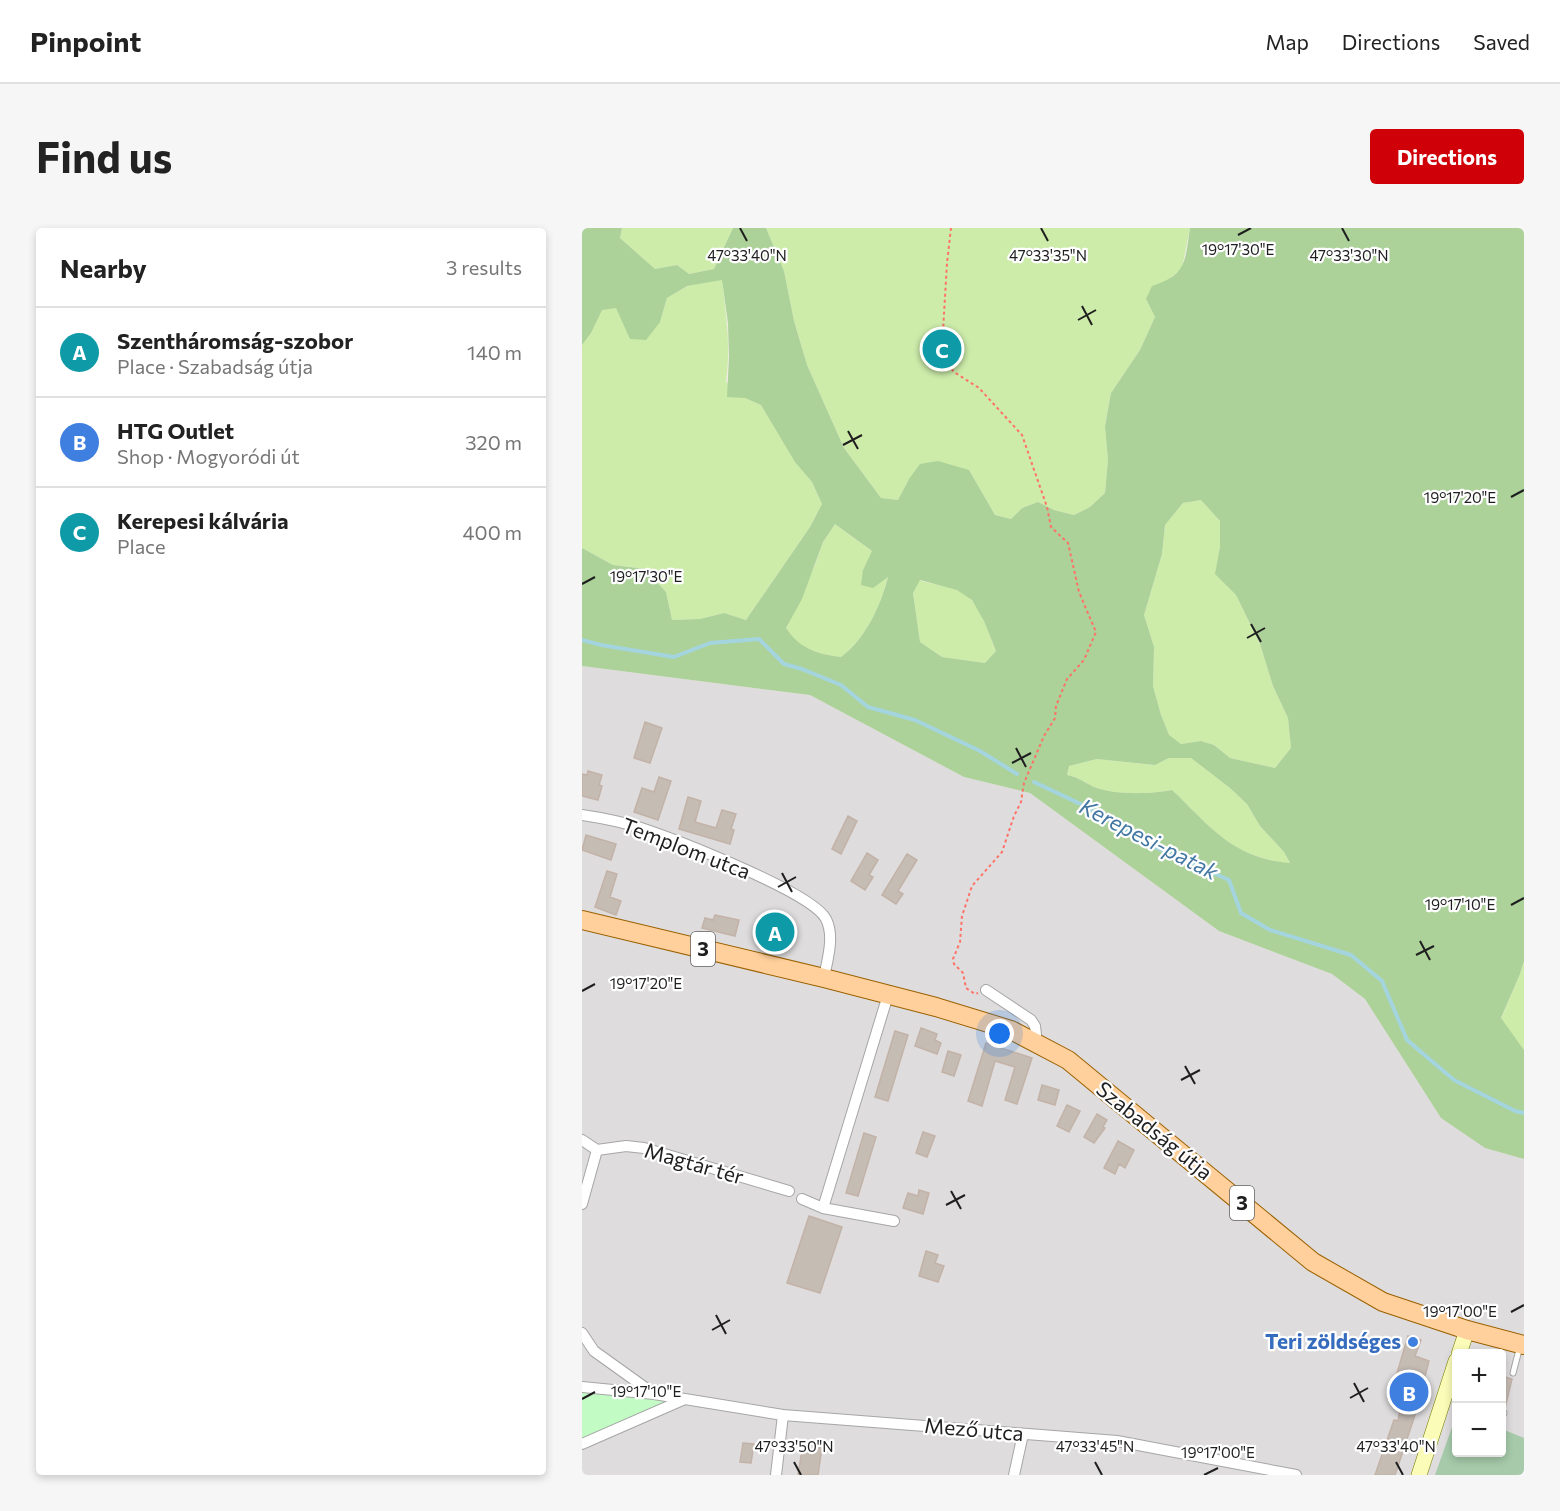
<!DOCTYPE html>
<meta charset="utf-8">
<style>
body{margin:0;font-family:Commissioner,sans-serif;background:#f6f6f6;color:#222}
.controls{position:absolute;right:18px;bottom:18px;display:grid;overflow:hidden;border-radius:6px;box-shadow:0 3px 9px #0003}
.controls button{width:54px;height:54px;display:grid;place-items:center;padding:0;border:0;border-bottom:2px solid #e0e0e0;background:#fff;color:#222;font:30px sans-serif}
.you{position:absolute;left:418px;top:806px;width:21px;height:21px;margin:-15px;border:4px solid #fff;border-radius:50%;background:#1a73e8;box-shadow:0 0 0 9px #1a73e833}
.badge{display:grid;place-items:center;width:39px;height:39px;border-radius:50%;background:#cf0008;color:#fff;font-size:20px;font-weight:700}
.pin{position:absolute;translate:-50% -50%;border:3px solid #fff;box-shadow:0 2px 6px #0006}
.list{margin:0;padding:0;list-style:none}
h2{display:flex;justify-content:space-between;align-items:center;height:78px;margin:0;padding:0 24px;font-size:26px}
h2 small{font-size:20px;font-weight:400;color:#767676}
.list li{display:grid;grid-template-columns:39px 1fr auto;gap:18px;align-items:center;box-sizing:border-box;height:90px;padding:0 24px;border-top:2px solid #e0e0e0}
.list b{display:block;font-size:22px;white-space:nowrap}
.list p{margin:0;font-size:20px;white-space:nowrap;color:#767676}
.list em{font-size:20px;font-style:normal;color:#767676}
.map{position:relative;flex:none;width:942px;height:1247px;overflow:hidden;border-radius:6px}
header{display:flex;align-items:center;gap:36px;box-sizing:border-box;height:84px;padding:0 30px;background:#fff;border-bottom:2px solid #e0e0e0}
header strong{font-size:28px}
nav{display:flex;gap:33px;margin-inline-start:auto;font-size:21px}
.intro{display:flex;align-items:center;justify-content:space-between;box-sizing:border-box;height:144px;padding:0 36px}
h1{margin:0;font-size:42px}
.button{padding:15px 27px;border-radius:6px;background:#cf0008;color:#fff;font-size:21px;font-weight:700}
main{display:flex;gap:36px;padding:0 36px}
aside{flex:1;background:#fff;border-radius:6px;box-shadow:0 3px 9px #0003}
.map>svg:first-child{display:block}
</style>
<header>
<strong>Pinpoint</strong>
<nav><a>Map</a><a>Directions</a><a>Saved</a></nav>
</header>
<div class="intro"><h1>Find us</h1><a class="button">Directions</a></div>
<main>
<aside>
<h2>Nearby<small>3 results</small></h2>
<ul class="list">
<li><span class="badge" style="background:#0f9aa8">A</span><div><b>Szentháromság-szobor</b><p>Place · Szabadság útja</p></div><em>140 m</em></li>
<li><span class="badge" style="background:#3f7fe0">B</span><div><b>HTG Outlet</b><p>Shop · Mogyoródi út</p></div><em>320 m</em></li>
<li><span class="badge" style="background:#0f9aa8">C</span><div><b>Kerepesi kálvária</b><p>Place</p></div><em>400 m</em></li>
</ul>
</aside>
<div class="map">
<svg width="942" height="1247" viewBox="0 0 942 1247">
<rect width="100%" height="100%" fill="#f0ece5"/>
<path fill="#dedcdc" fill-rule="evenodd" d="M0,438L228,467L382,549L448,565L637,703L750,746L783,771L859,890L903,920L942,931V1247H0ZM874,1126H920V1224H874Z"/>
<path fill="#cdecaa" d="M40,0H151L132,41L107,46L95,37L73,41L38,10Z
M184,0H608L600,40L564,71L573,89L558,122L529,165L523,197L526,232L523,265L508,279L492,287L472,282L456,274L440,280L429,291L413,287L387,242L327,251L316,272L299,270L262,220L225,137L212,93L202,43Z
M140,51C144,89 149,115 144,154L163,170L179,177L213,233L230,254L240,276L228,299L164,392L142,385L118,391L90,392L84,364L63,341L31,337L0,320V117L9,105L19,82L34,79L41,94H78L85,70L105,58Z
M619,272L638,293V319L634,346L654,367L678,416L691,458L706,490L709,520L693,540L648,530L632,517L619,513L599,516L587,508L579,487L571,458L572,419L562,387L580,326L583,297L601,275Z
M253,296L291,324L281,342L306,348C299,377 284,411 259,429C235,426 218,421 204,401L233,337L241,314Z
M337,352C349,356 364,358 374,361C398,370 405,402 414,423L403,435L360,429L338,414L331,365Z
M587,530H609L648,560L665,576L678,598L702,624L708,636C647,627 632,602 590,562C571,566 534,567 515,560C504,556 497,549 485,547L487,538L515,531L573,537Z
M942,733V822L919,791L938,746Z"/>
<path fill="#acd199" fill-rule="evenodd" d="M0,0H40L38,10L73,41L95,37L107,46L132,41L151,0H184L202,43L212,93L225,137L262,220L299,270L316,272L327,251L338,236L356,233L387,242L413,287L429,291L440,280L456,274L472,282L492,287L508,279L523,265L526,232L523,198L529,165L558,122L573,89L564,71L570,58C605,47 603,33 608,0H942V733L938,746L919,790L942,822V931L903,920L859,890L783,771L750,746L637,703L448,565L382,549L228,467L0,438V320L31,337L63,341L84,364L90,392L118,391L142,385L164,392L228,299L240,276L230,254L213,234L179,177L163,170L145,169L147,129L146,95L140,52L105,58L85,70L78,94L64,112L48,111L34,80L20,82L9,105L0,117ZM619,272L638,293V319L633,346L654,367L678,416L691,458L706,490L709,520L693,540L648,530L632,517L619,513L599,516L587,507L579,487L571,458L572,419L562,387L580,326L583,297L601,275ZM253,296L290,323L281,342L279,357L291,360L306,349C299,377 283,412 259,429C235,426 218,421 204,400L220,371L241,314ZM338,352L375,362L390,372L402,393L414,423L403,435L360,429L338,414L331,365ZM587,530H609L648,560L665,576L678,598L702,624L708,635C650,630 629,599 590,562C571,566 534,567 515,560C504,556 497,549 485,547L487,538L515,531L573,537Z"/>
<path fill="#a6caaa" d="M874,1188V1224H920V1201L942,1210V1247H853Z"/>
<path fill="#c2fbc4" d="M0,1159L103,1171L0,1216Z"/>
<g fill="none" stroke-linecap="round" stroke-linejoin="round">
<path stroke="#a4d5df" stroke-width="4" d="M0,412L19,417L92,429L128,415L177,411L202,436L220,441L259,457L286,479L333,492L398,523L435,546
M452,554L509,581L575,620L647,652L659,685L688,702L769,727L800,753L825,812L872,852L933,883L942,885"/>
</g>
<path fill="#c5bcb4" stroke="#c3b2a7" stroke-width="1.5" d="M63,494L80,500L68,535L52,530Z
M6,543L20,547L17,557L20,558L16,572L0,568V546L5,547Z
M77,549L89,553L76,592L52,584L60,560L72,564Z
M106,569L119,573L113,594L134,600L140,582L154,586L149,601L152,602L148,616L97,601Z
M266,588L275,593L259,626L250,621Z
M4,607L34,616L29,632L0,622Z
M285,625L296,632L287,647L291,649L283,662L269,653Z
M325,626L335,632L316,663L321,666L314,676L300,667Z
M25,643L35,646L28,669L39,673L34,687L13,679Z
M133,687L157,692L153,708L120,700L123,690L131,692Z
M339,800L355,806L353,812L359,815L355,826L333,818Z
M313,803L326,807L306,873L293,869Z
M404,815L450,830L435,876L423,872L433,839L413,833L400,878L386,873Z
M366,823L379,827L372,848L360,844Z
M460,857L477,862L473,877L456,872Z
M485,877L498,883L487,904L475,898Z
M515,886L525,892L521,899L523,900L512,915L502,909Z
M341,904L353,908L345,929L334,925Z
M282,905L294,909L276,968L264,965Z
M536,913L552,922L543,940L537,936L533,946L522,940Z
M337,962L347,965L341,986L321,980L326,965L336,968Z
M227,988L260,999L238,1065L205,1055Z
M344,1023L356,1027L353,1035L362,1038L356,1054L337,1048Z
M826,1108L839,1112L833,1128L847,1133L832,1190L813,1247H793L812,1192L816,1193L821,1165L810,1162Z
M920,1148L930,1151L923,1180H920Z
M161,1215L172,1216L169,1235L158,1234Z
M221,1216L240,1219L236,1247H216Z"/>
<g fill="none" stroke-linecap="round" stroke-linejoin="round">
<defs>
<path id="lane" d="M931,1145L938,1118
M920,1185H922"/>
<path id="street" d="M0,587C20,590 40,594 59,600C92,611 230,664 244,691C253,709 245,732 242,750
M404,762L449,792L453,798L455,815
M0,912L15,922L44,918L62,920L207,963
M220,971L241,980L312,993
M0,976L15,922
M241,980L306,767
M0,1105L12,1123L72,1166
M0,1159L72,1166L201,1187L535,1213L714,1247
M0,1216L103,1171
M194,1247L201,1187
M432,1247L441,1206"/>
<path id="secondary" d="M877,1126L885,1102
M837,1247L874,1133"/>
<path id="primary" d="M0,692L242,750L354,779L429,802L486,832L731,1034L801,1074L885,1102L942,1117"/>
</defs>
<use href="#lane" stroke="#a6a6a6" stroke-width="7"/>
<use href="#street" stroke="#a6a6a6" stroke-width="12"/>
<use href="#secondary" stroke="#747c01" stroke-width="16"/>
<use href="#primary" stroke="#9b6100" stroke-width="20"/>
<path stroke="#ff7268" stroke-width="2" stroke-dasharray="3 3" stroke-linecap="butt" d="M369,0L365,35L361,103L362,132L372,144L397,160L440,207L465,279L469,299L486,315L497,364L514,404L502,432L485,451L474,478L473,490L462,508L442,555L439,574L432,588L420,624L390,658L380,688L378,714L371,731L372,736L381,745L384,760L393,766L396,765"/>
<use href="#lane" stroke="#fff" stroke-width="5"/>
<use href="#street" stroke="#fff" stroke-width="10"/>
<use href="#secondary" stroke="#fbfcb8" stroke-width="15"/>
<use href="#primary" stroke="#ffd09c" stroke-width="18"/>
</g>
<path fill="none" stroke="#1f1f1f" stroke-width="2" d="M158,0L165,13M459,0L466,13M760,0L767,13M656,7L669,0M500,78L510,97M496,92L514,82M266,203L276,221M261,217L280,207M929,269L942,262M0,356L13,349M669,396L679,414M665,410L683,400M434,520L444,539M430,535L449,525M200,645L210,664M196,659L214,649M929,677L942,670M838,713L848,732M834,727L852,718M0,763L13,756M603,838L613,856M599,852L618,842M369,963L379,981M364,977L383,967M929,1084L942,1077M134,1087L144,1106M130,1102L148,1092M772,1155L782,1174M768,1170L786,1160M0,1171L13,1164M212,1234L219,1247M513,1234L520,1247M814,1234L821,1247M622,1247L636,1240"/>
<circle fill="#3f7fe0" stroke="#fff" stroke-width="2" cx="831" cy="1114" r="6"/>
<g text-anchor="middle" stroke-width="4.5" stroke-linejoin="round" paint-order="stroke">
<g fill="#fff" stroke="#626262" stroke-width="1.5">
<rect x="109" y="704" width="24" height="34" rx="4.5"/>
<rect x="648" y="958" width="24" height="34" rx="4.5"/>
</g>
<g font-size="20" font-weight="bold" fill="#1f1f1f">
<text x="121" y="728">3</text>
<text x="660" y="982">3</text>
</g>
<g font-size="21" fill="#1f1f1f" stroke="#fff">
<text transform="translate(104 621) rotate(21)" y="7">Templom utca</text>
<text transform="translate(572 903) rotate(39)" y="7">Szabadság útja</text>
<text transform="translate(112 936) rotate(16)" y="7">Magtár tér</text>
<text transform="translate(392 1202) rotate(5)" y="7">Mező utca</text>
</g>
<g font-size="21" font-weight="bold" fill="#366cbe" stroke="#fff" text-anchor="end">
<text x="819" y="1121">Teri zöldséges</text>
</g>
<g font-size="22" font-style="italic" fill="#4277a3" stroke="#fff">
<text transform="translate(567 611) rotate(27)" y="8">Kerepesi-patak</text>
</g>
</g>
<g font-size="15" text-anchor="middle" fill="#1f1f1f" stroke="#fff" stroke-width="4.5" stroke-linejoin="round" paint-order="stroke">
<text x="656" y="27">19°17'30"E</text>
<text x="466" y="33">47°33'35"N</text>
<text x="165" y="33">47°33'40"N</text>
<text x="767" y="33">47°33'30"N</text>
<text x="878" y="275">19°17'20"E</text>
<text x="64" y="354">19°17'30"E</text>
<text x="878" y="682">19°17'10"E</text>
<text x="64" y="761">19°17'20"E</text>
<text x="878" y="1089">19°17'00"E</text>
<text x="64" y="1169">19°17'10"E</text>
<text x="212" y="1224">47°33'50"N</text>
<text x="513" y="1224">47°33'45"N</text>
<text x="814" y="1224">47°33'40"N</text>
<text x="636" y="1230">19°17'00"E</text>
</g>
</svg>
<div class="controls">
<button>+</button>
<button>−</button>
</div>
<div class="you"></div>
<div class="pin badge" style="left:193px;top:704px;background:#0f9aa8">A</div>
<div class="pin badge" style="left:827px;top:1164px;background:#3f7fe0">B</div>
<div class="pin badge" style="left:360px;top:121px;background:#0f9aa8">C</div>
</div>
</main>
